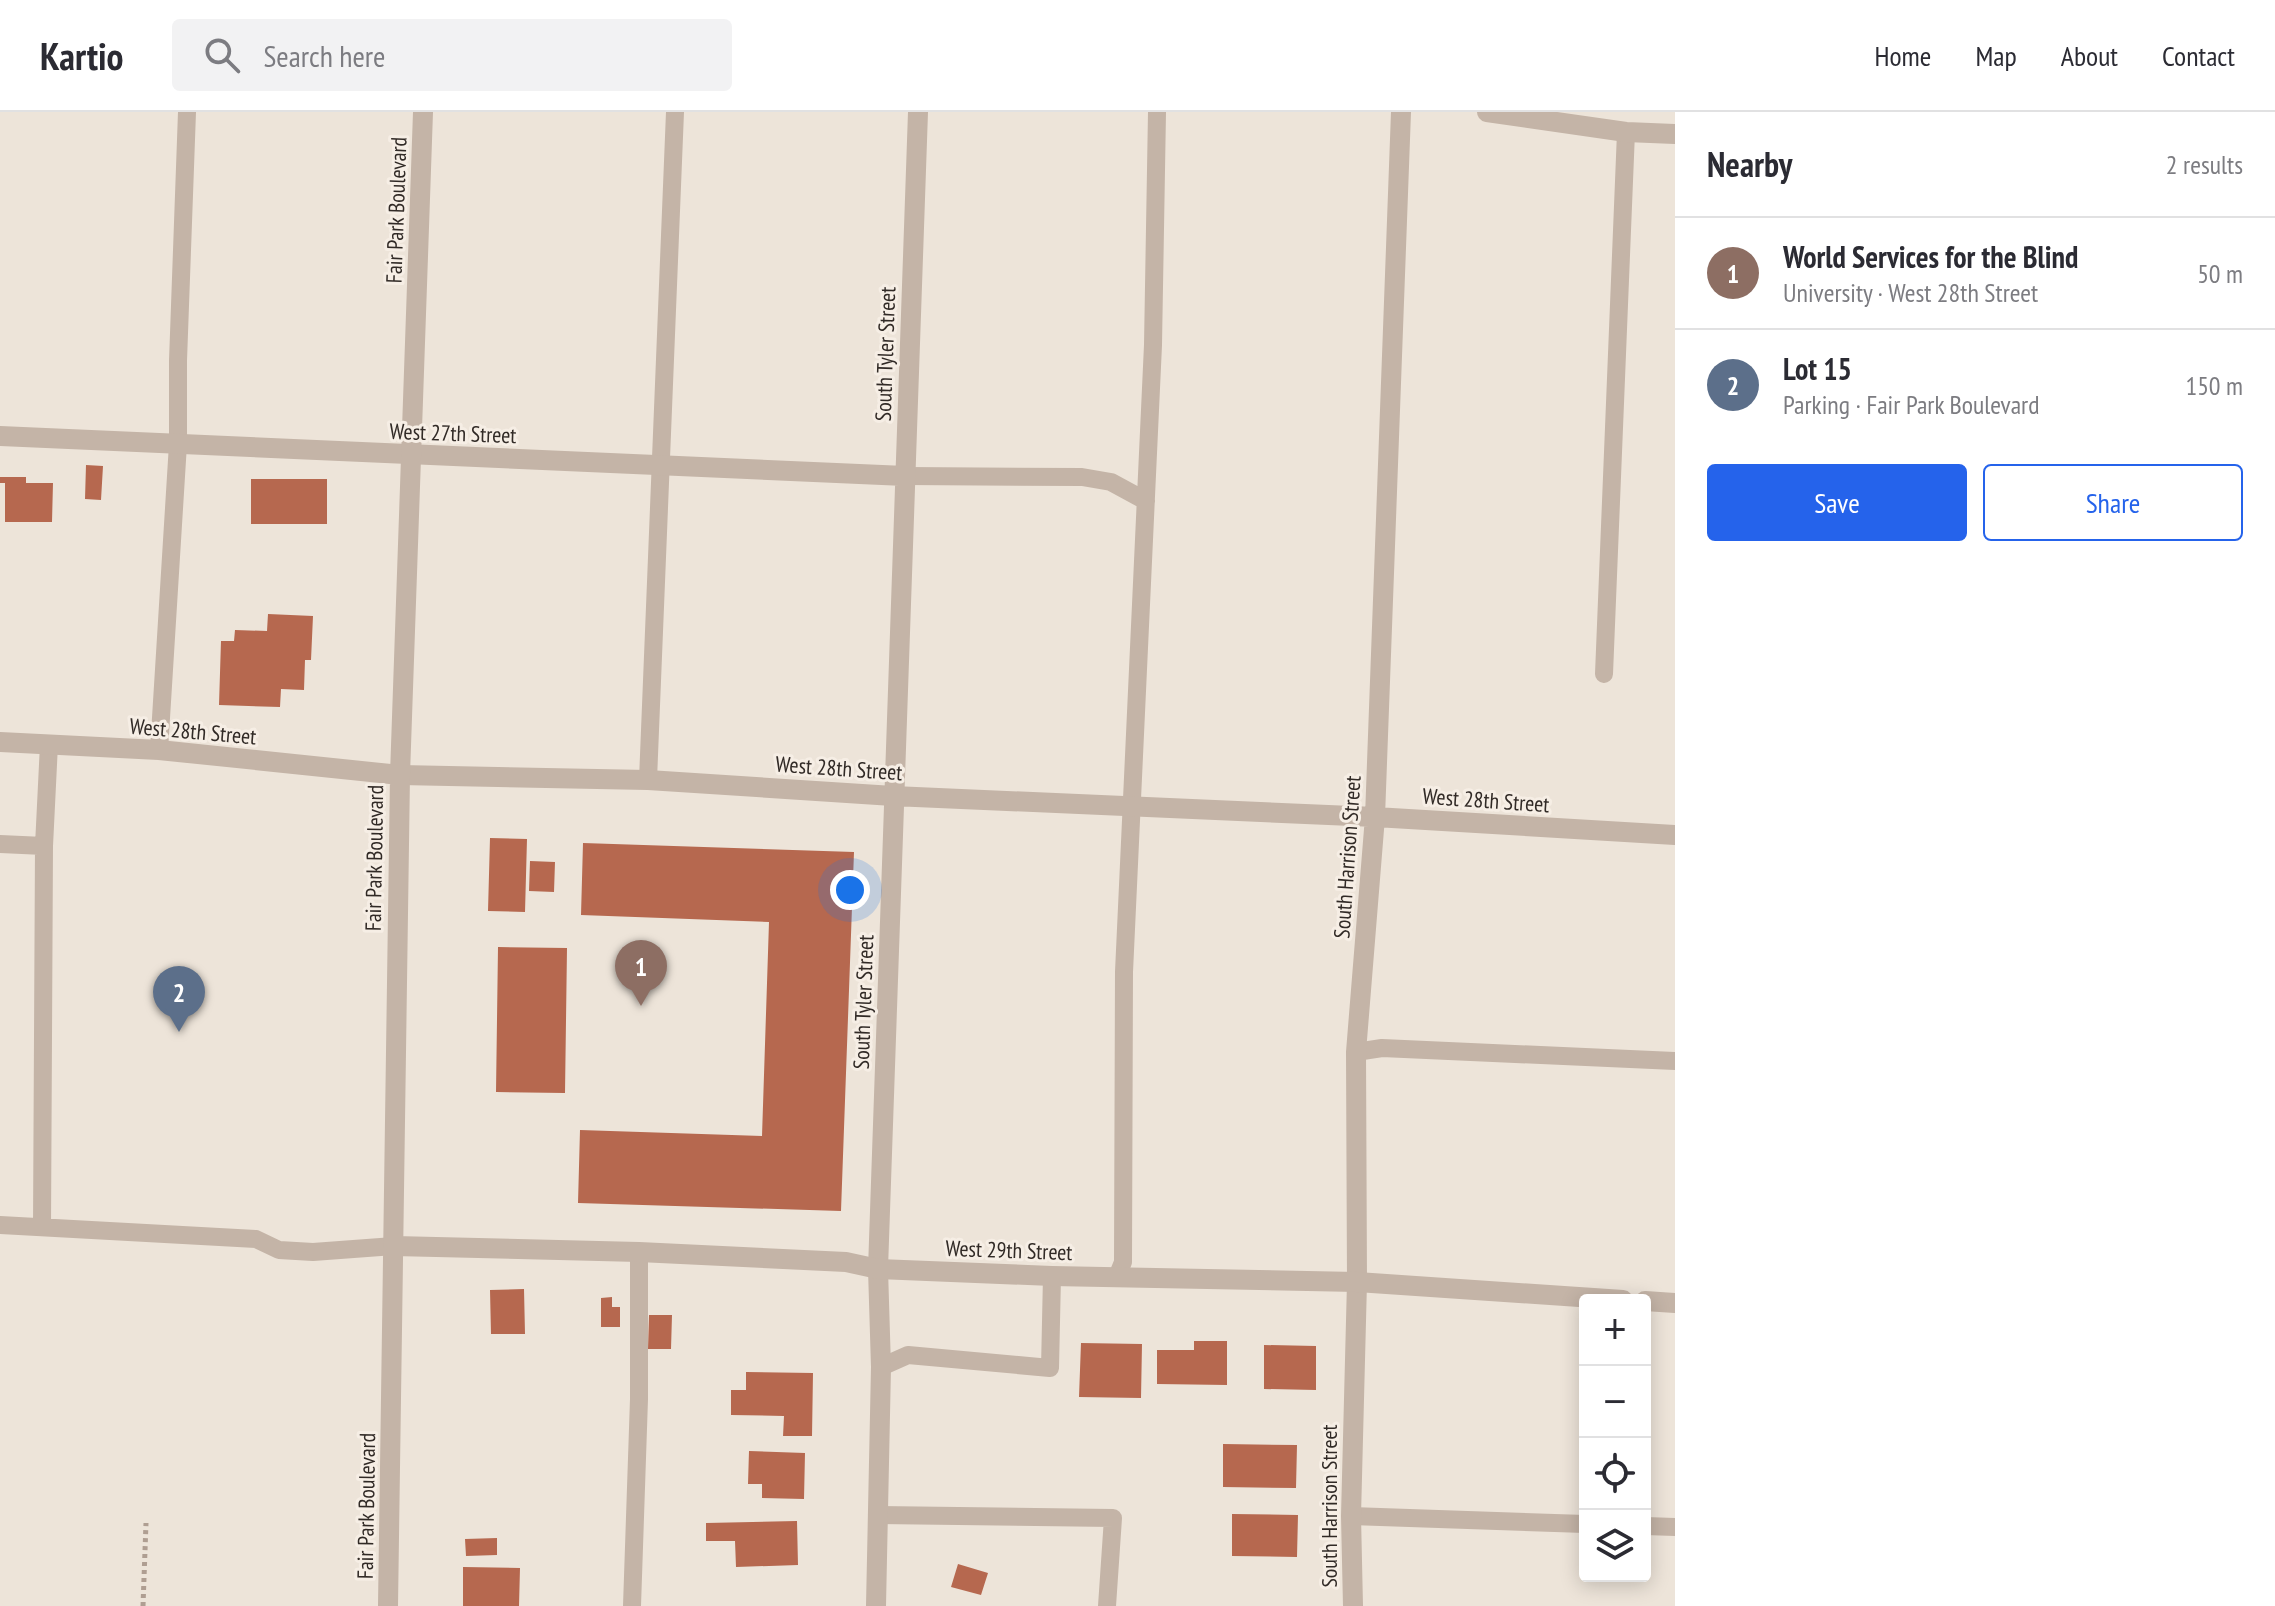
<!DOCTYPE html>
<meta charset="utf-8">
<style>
body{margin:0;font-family:"PT Sans Narrow",sans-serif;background:#f2f2f3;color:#2b2b33}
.controls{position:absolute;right:24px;bottom:24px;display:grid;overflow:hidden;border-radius:8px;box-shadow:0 4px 20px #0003}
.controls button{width:72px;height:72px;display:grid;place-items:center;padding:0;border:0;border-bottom:2px solid #e1e1e2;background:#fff;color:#2b2b33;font:40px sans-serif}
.you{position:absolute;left:850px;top:778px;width:28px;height:28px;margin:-20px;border:6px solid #fff;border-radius:50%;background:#1a73e8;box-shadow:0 0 0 12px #1a73e833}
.badge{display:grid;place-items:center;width:52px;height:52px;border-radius:50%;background:#2563eb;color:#fff;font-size:26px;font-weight:700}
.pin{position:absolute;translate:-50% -66px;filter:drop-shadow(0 2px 4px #0008)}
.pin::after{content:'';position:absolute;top:42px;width:28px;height:24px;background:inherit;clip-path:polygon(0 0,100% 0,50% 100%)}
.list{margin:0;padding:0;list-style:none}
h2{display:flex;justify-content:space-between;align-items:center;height:104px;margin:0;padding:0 32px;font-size:34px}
h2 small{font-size:26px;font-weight:400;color:#7c7c81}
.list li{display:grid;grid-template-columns:52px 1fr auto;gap:24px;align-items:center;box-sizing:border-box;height:112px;padding:0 32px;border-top:2px solid #e1e1e2}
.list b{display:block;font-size:30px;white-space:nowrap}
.list p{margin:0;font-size:26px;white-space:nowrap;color:#7c7c81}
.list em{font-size:26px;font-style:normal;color:#7c7c81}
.actions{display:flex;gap:16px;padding:24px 32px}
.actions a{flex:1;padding:18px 0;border:2px solid #2563eb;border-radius:8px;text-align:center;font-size:28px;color:#2563eb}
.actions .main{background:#2563eb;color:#fff}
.icon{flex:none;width:44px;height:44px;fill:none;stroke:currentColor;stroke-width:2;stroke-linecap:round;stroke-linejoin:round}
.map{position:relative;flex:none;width:1675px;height:1494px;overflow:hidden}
header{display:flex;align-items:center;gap:48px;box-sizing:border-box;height:112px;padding:0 40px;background:#fff;border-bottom:2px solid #e1e1e2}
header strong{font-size:38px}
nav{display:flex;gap:44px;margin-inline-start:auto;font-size:28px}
.search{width:560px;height:72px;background:#f2f2f3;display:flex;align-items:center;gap:20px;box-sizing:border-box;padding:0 28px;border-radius:8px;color:#7c7c81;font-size:30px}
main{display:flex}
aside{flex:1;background:#fff}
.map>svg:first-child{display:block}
</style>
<header>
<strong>Kartio</strong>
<div class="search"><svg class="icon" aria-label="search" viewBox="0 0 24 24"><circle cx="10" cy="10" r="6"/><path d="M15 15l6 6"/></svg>Search here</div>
<nav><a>Home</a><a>Map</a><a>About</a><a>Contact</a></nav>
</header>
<main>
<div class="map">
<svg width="1675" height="1494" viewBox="0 0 1675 1494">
<rect width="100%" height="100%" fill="#ede4d9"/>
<path fill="#b6684f" d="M86,353L103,354L101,388L85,387Z
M0,365H26V371H53L52,410H5V371H0Z
M251,367H327V412H251Z
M268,502L313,504L311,548H305L304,578L281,577L280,595L219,593L221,529H234L235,518L267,519Z
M490,726L527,727L525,800L488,799Z
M583,731L854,740L841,1099L578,1091L580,1018L762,1024L769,810L581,803Z
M530,749L555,750L554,780L529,779Z
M498,835L567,836L565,981L496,980Z
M524,1177L525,1222H491L490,1178Z
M612,1185V1195H620V1215H601V1186Z
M649,1203H672L671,1237H648Z
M1194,1229H1227V1273L1157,1272V1238H1194Z
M1081,1231L1142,1232L1141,1286L1079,1285Z
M1264,1233L1316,1234V1278L1264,1277Z
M746,1260L813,1261L812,1324H783L784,1304L731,1303V1278H746Z
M1223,1332L1297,1333L1296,1376L1223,1375Z
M749,1339L805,1341L804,1387L762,1386V1372H748Z
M1232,1402L1298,1403L1297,1445L1232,1444Z
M797,1409L798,1453L736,1455L735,1429H706V1411Z
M497,1426V1443L466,1444L465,1427Z
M958,1452L988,1461L981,1483L951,1475Z
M463,1455L520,1456L519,1494H463Z"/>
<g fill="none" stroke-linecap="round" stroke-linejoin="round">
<path stroke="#af9e92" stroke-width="5" stroke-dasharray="4 4" stroke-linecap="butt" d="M143,1494L146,1411"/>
<path stroke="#c4b4a7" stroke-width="18" d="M905,364L1082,365L1111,370L1146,389
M1604,562L1626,20
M159,638L178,332V249L187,0
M648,668L675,0
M0,732L44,734
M1356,940L1382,936L1675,949
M0,1113L256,1127L279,1138L313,1140L394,1134
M42,1115L44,734L49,632
M1117,1165L1123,1150L1124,860L1153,233L1157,0
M881,1255L908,1243L1050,1256L1052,1164
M878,1403L1113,1406L1107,1494
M1351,1404L1585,1412
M1645,1414L1675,1415
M632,1494L639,1287V1140"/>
<path stroke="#c4b4a7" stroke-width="20" d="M1487,0L1626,20L1675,22
M0,324L905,364
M400,663L648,668L893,684L1375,705L1675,723
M876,1494L881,1255L878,1157L918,0
M1353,1494L1351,1404L1357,1170L1356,940L1375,705L1401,0"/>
<path stroke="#c4b4a7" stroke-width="20" d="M0,630L159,638L400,663
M394,1134L639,1140L846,1150L878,1157L1052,1164L1357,1170L1623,1188
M1645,1189L1675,1191
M388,1494L400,663L423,0"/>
</g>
<g text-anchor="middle" stroke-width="6" stroke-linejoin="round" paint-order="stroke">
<g font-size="22" fill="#312a26" stroke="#f6eee5">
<text transform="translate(396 98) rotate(-88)" y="8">Fair Park Boulevard</text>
<text transform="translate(885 242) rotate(-88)" y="8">South Tyler Street</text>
<text transform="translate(453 321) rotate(2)" y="8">West 27th Street</text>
<text transform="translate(193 619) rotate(5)" y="8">West 28th Street</text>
<text transform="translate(839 656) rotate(4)" y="8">West 28th Street</text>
<text transform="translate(1486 688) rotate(4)" y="8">West 28th Street</text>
<text transform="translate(1347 745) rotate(-86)" y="8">South Harrison Street</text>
<text transform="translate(374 746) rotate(-89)" y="8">Fair Park Boulevard</text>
<text transform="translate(863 890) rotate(-88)" y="8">South Tyler Street</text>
<text transform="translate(1009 1138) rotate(2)" y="8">West 29th Street</text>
<text transform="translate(366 1394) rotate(-89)" y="8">Fair Park Boulevard</text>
<text transform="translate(1329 1394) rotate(-90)" y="8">South Harrison Street</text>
</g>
</g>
</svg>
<div class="controls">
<button>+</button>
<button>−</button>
<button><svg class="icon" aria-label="locate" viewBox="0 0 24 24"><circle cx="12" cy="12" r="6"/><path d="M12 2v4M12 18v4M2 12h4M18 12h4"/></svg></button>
<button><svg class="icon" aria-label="layers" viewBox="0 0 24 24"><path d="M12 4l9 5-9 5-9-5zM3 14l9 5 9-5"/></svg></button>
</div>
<div class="you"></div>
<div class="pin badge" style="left:641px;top:894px;background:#8d6e63">1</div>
<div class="pin badge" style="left:179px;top:920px;background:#5c6f8a">2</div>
</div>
<aside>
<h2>Nearby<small>2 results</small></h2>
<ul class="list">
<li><span class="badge" style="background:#8d6e63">1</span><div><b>World Services for the Blind</b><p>University · West 28th Street</p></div><em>50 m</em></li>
<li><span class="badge" style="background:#5c6f8a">2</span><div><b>Lot 15</b><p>Parking · Fair Park Boulevard</p></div><em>150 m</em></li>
</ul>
<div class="actions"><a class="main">Save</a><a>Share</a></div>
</aside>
</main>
